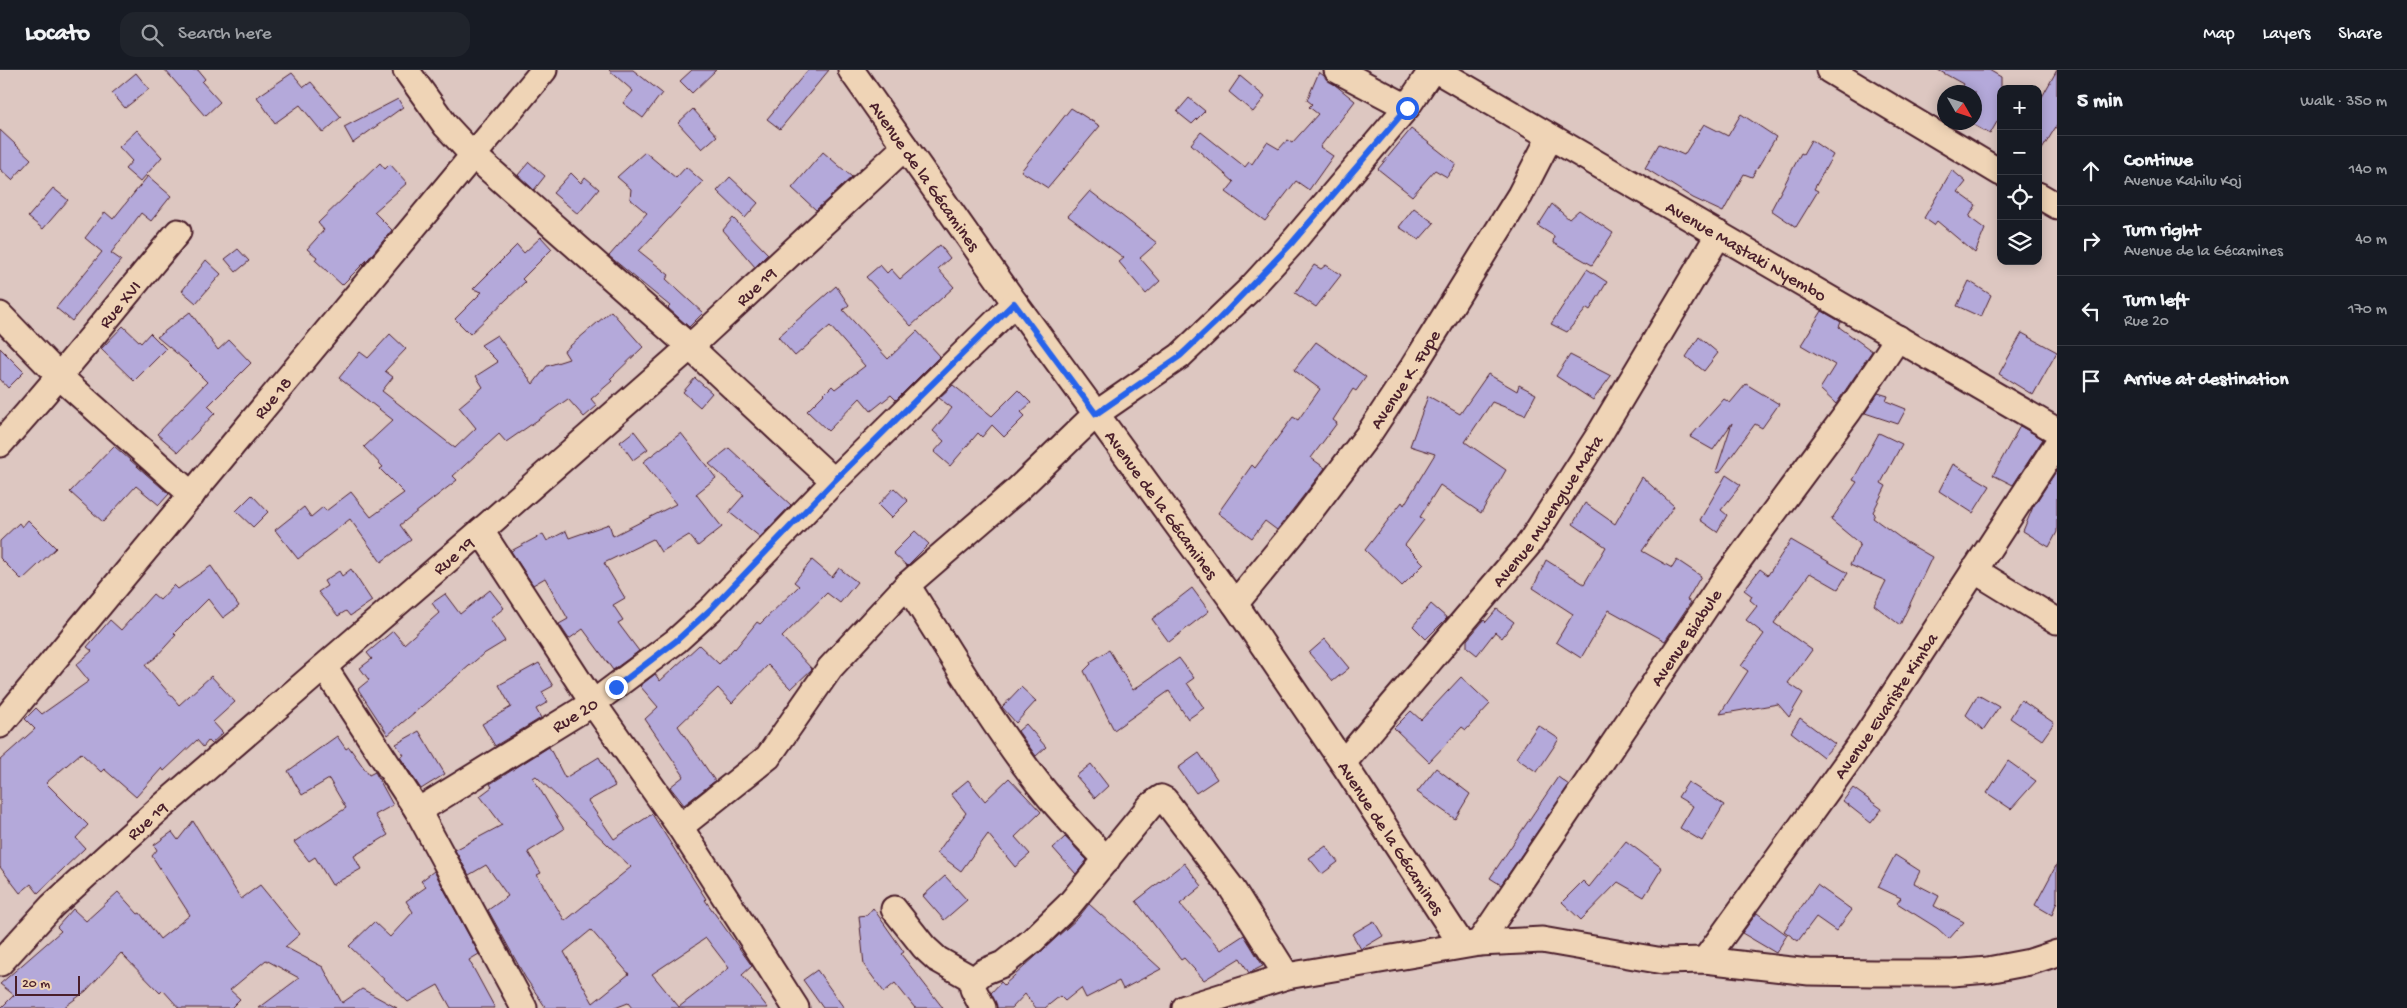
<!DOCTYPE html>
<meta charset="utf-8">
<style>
body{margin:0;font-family:"Gochi Hand",sans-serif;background:#20242c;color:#f1f3f6}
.controls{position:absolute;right:15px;top:15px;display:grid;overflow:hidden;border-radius:10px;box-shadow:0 2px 12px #0003}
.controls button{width:45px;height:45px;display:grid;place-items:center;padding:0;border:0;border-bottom:1px solid #363941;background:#171b24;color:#f1f3f6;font:25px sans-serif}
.compass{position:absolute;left:1937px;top:15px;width:45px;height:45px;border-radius:50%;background:#171b24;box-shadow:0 2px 12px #0003;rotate:129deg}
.scale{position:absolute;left:15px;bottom:12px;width:65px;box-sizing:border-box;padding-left:5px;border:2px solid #4a1f2b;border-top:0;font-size:14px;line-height:18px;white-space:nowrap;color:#4a1f2b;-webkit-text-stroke:4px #efd4b6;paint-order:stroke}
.stop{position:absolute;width:15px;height:15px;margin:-11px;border:4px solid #2563eb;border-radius:50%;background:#fff}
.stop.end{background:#2563eb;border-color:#fff;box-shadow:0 1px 5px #0008}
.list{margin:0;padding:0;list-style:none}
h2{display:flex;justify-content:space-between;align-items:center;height:65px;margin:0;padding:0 20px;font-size:21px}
h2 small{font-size:16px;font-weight:400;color:#9ea1a6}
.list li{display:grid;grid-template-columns:32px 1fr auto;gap:15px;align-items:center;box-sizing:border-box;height:70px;padding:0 20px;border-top:1px solid #363941}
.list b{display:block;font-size:19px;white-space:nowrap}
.list p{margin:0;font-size:16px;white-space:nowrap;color:#9ea1a6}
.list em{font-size:16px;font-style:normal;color:#9ea1a6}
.icon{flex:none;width:28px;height:28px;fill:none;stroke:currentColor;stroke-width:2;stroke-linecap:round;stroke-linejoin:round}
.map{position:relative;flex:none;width:2057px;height:938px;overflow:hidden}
header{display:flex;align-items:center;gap:30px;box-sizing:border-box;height:70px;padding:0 25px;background:#171b24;border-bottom:1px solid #363941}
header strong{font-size:24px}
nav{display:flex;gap:28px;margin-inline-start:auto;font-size:18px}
.search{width:350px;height:45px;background:#20242c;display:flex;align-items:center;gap:12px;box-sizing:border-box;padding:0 18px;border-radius:15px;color:#9ea1a6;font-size:19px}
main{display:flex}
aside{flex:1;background:#171b24}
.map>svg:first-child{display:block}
</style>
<header>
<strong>Locato</strong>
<div class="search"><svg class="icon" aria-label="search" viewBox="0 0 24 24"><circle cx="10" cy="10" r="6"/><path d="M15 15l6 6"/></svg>Search here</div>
<nav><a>Map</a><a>Layers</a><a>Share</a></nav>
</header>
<main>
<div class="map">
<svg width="2057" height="938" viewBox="0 0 2057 938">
<rect width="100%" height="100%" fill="#ddc7c1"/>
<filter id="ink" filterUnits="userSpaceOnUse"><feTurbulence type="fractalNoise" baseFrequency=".02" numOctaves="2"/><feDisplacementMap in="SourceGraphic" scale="10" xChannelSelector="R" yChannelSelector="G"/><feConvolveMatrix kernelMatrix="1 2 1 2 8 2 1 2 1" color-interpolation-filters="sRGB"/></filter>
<g filter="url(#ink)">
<path fill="#b4a9da" stroke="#4a1f2b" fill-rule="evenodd" d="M165,0H198L205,9L202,12L220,32L205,46Z
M609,0H633L662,23L643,48L623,33L633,21Z
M692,0H716L692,23L680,11Z
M808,0H829L780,59L767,49Z
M1938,0H1989L2001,7V45L1990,64L1968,52H1974V22H1959L1963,14Z
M2057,0V55L2038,86V34Z
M1319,2L1355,31L1320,77L1333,86L1309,120L1296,111L1265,151L1226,122L1234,112L1191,74L1201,62L1245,97L1249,92L1252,94L1267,72L1279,79L1287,70L1292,73L1318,44L1309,37L1312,34L1307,30Z
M136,3L149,19L125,38L112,23Z
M292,3L304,17L311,12L341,47L323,63L300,35L275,53L257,27Z
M1240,6L1265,27L1253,42L1229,22Z
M1189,28L1205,41L1192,54L1177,42Z
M398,29L403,37L353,73L344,57Z
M1071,38L1100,56L1048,118L1021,101Z
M693,39L717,66L702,79L678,53Z
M1741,44L1776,67L1752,107L1744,104L1723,142L1693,128L1645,98L1659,74L1684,85L1704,54L1728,66Z
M1411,59L1456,94L1447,107L1435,100L1412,126L1378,99Z
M0,60L31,89L12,110L0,99Z
M137,60L162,87L140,112L125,99L132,91L119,77Z
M1811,70L1833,85L1814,119L1818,121L1796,157L1771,140L1801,83L1803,84Z
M645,82L676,108L686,97L703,112L639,181L669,205L666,209L703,243L689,257L668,238L670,236L609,186L647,143L630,129L631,119L617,107Z
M823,82L852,107L816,140L792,118Z
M529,92L545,106L534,120L518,105Z
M380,93L385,99L390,94L407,113L374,142L392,160L369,188L342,215L315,190L317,187L307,179L324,160L318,153Z
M1952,100L1966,112L1958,122L1976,135L1969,147L1985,159L1975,183L1937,151L1934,155L1924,148Z
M571,103L581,113L585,107L599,119L578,144L553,123Z
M148,106L171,126L151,151L141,143L111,183L121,190L72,251L56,238L102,182L85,168L105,142L113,149Z
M730,107L758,133L745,148L717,121Z
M53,118L68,130L43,159L28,147Z
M1090,121L1157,173L1140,188L1160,211L1146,224L1119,192L1124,188L1068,146Z
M1552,134L1569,149L1579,140L1613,163L1592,195L1553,173L1554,166L1538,156Z
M1414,138L1434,153L1419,170L1399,157Z
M733,148L768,184L755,197L723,160Z
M541,167L552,179L522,209L525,212L470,264L455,249L482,222L473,219L517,175L524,183Z
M940,175L950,188L938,199L954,217L911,256L866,207L880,195L887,203L891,199L900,209Z
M238,179L249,191L236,202L225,189Z
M206,190L221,204L196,233L182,221Z
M1314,195L1321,199L1326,195L1341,205L1316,237L1295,223Z
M1587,199L1607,212L1590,240L1587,238L1567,262L1551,254Z
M1969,211L1991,225L1981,247L1957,236Z
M836,216L849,235L843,240L888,289L917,261L940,286L896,330L891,325L871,341L860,328L828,361L807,341L832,316L835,319L865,296L830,256L795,286L778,267Z
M611,241L643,277L610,309L612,311L591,329L597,336L584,347L568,329L506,372L499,364L453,406L457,410L400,455L411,470L381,492L350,449L298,489L275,460L304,437L311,447L323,437L326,441L351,422L371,447L404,423L380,399L383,397L364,377L393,350L339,308L360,282L368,288L390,264L406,279L385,301L393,307L382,321L455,378L476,358L459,337L483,317L476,306L498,292L481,275L497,265L533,314L547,296L569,289L564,281Z
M1822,241L1841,252L1839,257L1872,281L1836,334L1820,319L1835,295L1801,275Z
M190,242L218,280L229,270L251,293L208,336L215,343L178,382L157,364L207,312L187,292L157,267Z
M123,256L141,273L150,263L166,279L134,311L101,279Z
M2022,263L2057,282L2033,325L1999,304Z
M1699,267L1718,283L1704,301L1686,287Z
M1316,272L1366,307L1356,321L1353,319L1333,350L1337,353L1311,388L1325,398L1277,460L1265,451L1252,468L1218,443L1252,395L1255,398L1293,347L1298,350L1320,319L1294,300Z
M0,278L24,302L8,318L0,309Z
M1570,285L1611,306L1593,330L1556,306Z
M1488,304L1517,321L1519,315L1536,324L1525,345L1492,332L1465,372L1506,400L1481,443L1440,415L1420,447L1424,450L1405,475L1424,494L1402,516L1365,480L1402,432L1404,435L1435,384L1410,376L1428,326L1460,344Z
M695,308L712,323L700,337L683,322Z
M1746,314L1779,334L1762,358L1755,354L1719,403L1716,402L1732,353L1713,380L1690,367L1724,329L1730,333Z
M953,315L992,346L1018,320L1031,333L1021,342L1025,346L1004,367L992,355L982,367L978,363L950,396L934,382L944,371L933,361L952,338L939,328Z
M1878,323L1888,326L1886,331L1906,339L1898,354L1865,343Z
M2020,356L2043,369L2013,415L1993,405Z
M634,361L648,379L633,390L620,372Z
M681,363L716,408L696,424L722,457L698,476L689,465L661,482L653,469L604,493L625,528L613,535L623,550L618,553L639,581L613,600L583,559L569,569L559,554L568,549L545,508L533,515L511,481L543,464L547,471L566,461L569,468L609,454L613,466L676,434L643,392Z
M1879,363L1902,374L1881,413L1886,416L1873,442L1875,444L1873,448L1906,472L1932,487L1900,555L1874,535L1886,511L1850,495L1860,474L1831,450L1857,412L1853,410Z
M114,376L169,424L159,435L136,416L103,452L70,422Z
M729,378L791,435L760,467L729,442L744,425L709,394Z
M1953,394L1990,416L1973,443L1939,421Z
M2057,400V462L2049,477L2023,461L2033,437Z
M1726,405L1741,415L1721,440L1727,445L1717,462L1700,450Z
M1642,407L1674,436L1642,481L1672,498L1677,490L1701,506L1687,530L1691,532L1665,571L1609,540L1581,588L1556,572L1573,544L1533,518L1546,490L1584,514L1606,477L1573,454L1585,433L1615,454Z
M894,418L908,431L891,448L878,435Z
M252,425L268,442L253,457L236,441Z
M28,450L56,478L22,510L0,488V471L19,453L22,457Z
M915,461L929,474L907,496L893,483Z
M1791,470L1848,503L1838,519L1810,503L1774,553L1812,580L1788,613L1803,623L1789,647L1778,634L1720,644L1748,601L1741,596L1764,564L1746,550L1757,536L1750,530L1752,526L1744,520L1760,499L1768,505Z
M812,490L832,507L839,498L857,512L840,533L827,523L782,567L812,599L791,619L768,595L732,633L718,618L678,656L715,711L684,735L670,717L684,706L645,649L658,637L640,616L655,604L660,611L699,575L719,594L734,578L735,579L757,552L760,554L799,516L794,512Z
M211,496L239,536L223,548L208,529L174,563L176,565L155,588L145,595L179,635L211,606L235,632L213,652L223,663L211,674L208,671L203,677L197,670L164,701L162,698L136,727L104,699L101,702L81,683L46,713L88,755L76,768L85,778L38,823L31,814L20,823L0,797V690L35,659L25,649L36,638L42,644L89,611L76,595L92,581L87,577L110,550L121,560L153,524L160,530L174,515L178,519Z
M351,499L372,531L350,546L346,541L338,546L318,522L327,516L324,511L339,501L342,506Z
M1192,518L1209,541L1169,572L1152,549Z
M490,520L504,538L490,549L505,571L482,585L388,665L358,619L369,610L360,598L372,589L367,583L393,561L404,574L439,543L432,533L445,524L460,544Z
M1431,534L1447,548L1426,569L1413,556Z
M1497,539L1514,552L1502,568L1495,562L1477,585L1467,577V570L1484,550L1486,552Z
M1325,569L1349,598L1333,611L1309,583Z
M1109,580L1133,620L1179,588L1194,608L1187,613L1204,638L1188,649L1169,621L1114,660L1084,601L1091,594L1090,592Z
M539,593L553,616L542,622L548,632L536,639L541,648L495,676L482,654L511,637L499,615Z
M1461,607L1490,634L1466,660L1462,657L1429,692L1394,658L1411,641L1421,650Z
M1021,617L1036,631L1016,653L1002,637Z
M1978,625L1999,637L1983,660L1966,645Z
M2021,630L2054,653L2042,670L2010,648Z
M1800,648L1835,674L1823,687L1791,662Z
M1026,654L1046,677L1036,686L1018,661Z
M1538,655L1559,669L1537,702L1516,688Z
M419,661L445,704L421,719L400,687L404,685L396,674Z
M337,666L346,679L349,677L369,705L375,702L393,735L375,745L388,765L354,786L361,799L332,815L315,787L309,791L294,772L346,738L329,709L302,725L288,701Z
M549,677L565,708L599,687L615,716L588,731L614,769L652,744L706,829L705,830L752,896L742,905L768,938H632L628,933L615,938H546L525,907L488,840L508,826L486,795L469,805L455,780L502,755L480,726L492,717L490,714ZM536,706L631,797L565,851L537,805L541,803L528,782L564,759L533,708ZM591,860L629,904L593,933L564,882ZM706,868L729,898L679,937L652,904Z
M1199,683L1217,709L1196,723L1178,698Z
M2008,691L2036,711L2011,739L1987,723Z
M1091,694L1108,716L1095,728L1076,706Z
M1436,698L1470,724L1455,749L1417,722Z
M1558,707L1569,715L1501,815L1490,808Z
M1009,708L1041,742L1015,767L1030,784L1015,797L988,764L961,801L937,783L966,743L951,724L968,710L985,731Z
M1688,712L1724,735L1702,771L1680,758L1693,736L1678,727Z
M1853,718L1882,739L1871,753L1843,731Z
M193,751L241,829L260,815L300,864L285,877L323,897L342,933L362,919L397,938H259L299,908L266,890L230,920L240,929L231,938H179L163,920L160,923L121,883L86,921L63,938H1L14,925L0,914L61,861L57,857L73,839L86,851L118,822L138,844L140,843L160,869L190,845L152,786L157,780L154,775L172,762L178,770Z
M1065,767L1087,790L1076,804L1053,778Z
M1626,771L1662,798L1644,827L1618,812L1581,850L1562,832L1583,811L1589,817Z
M1326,776L1338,792L1322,804L1309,788Z
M1895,785L1920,801L1914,813L1939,826L1934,836L1964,852L1949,869L1937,858L1897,833L1901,828L1878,817Z
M1184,793L1202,816L1180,834L1221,880L1244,865L1263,896L1249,903L1240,888L1204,910L1184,888L1181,890L1136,831Z
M2057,794V831L2052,845L2035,835Z
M434,801L479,884L469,890L495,938H451L438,915L408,932L349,876L374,852L390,867L413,842L406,831L426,817L421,811Z
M945,806L967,830L944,850L923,826Z
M1817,815L1852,840L1836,861L1816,847L1798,871L1784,861Z
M1089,834L1161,899L1123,919L1119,911L1086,928L1081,918L1065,931L1060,926L1045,938H1036L1025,924L1012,938H997L991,923L1001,912L1004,915L1078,848Z
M873,838L904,882L901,884L943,938H915L895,913L884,922L864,895L859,846L867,845Z
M1757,843L1787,865L1776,883L1742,863Z
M1374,851L1383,866L1361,879L1352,864Z
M817,900L844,938H823L803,910Z"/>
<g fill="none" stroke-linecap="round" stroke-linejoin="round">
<defs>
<g id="minor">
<path d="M406,0L446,56L472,84L690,277L834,411"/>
<path id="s1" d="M851,0L1015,233L1235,534L1343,693L1462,875"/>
<path d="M1337,0L1407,37"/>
<path id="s2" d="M1436,0L2057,361"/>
<path d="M1829,0L2001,103"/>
<path d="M2038,125L2057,136"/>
<path d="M0,245L60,307L192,425"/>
<path id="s3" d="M0,374C62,306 119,233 178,162"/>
<path d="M481,461L593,633L680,757L796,938"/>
<path d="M1974,500L2057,551"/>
<path d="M907,515C949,581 990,651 1038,713C1059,740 1083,765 1107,790"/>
<path id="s4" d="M1235,534L1302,452L1368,365L1413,297L1520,125L1550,67"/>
<path d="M324,597L418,741L524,938"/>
<path id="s5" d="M0,655L544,0"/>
<path id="s6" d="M1343,693L1529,474L1599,365L1719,164"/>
<path id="s7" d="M418,741L593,633L676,571L711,539L834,411L1015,233"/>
<path d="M680,757L768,687L830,598L907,515L1017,420L1096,344L1180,286L1248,221L1291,174L1407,37L1432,0"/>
<path d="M894,839L924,877L937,889L974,910"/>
<path id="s8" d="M1479,873L1726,507L1849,341L1898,268"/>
<path id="s9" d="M1705,890L1867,665L2057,374"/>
<path id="s10" d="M0,893L52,836L157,741L481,461L690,277L905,77"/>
<path d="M983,938L973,919L974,910L983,902L1003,894L1033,870L1069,835L1150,736L1161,728L1165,730L1231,817L1287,906"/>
<path d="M1185,938L1287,906L1479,873L1542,870L1663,891L1705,890L1809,902L1874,903H1952L1988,900L2030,892L2057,883"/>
</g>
</defs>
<use href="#minor" stroke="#4a1f2b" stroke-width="29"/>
<use href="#minor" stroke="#efd4b6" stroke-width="25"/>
</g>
</g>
<g fill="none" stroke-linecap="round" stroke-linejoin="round" filter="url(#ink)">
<path stroke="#2563eb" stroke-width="6" d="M616,617L676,571L711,539L834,411L1014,233L1096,344L1180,286L1218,250L1291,174L1407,38"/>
</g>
<g text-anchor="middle" stroke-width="5" stroke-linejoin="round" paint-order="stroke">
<g font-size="18" fill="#4a1f2b" stroke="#efd4b6">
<text dy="6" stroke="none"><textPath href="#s1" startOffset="129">Avenue de la Gécamines</textPath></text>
<text dy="6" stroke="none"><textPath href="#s2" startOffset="359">Avenue Mastaki Nyembo</textPath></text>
<text dy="6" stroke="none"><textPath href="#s10" startOffset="1015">Rue 19</textPath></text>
<text dy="6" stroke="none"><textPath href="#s3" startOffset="184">Rue XVI</textPath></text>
<text dy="6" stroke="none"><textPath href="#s4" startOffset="282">Avenue K. Fupe</textPath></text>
<text dy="6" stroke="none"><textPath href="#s5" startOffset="426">Rue 18</textPath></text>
<text dy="6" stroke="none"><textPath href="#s1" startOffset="534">Avenue de la Gécamines</textPath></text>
<text dy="6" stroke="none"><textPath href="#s6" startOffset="325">Avenue Mwengwe Mata</textPath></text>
<text dy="6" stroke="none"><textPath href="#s10" startOffset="610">Rue 19</textPath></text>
<text dy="6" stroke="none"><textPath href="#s8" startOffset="369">Avenue Biabule</textPath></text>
<text dy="6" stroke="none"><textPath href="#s9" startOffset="312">Avenue Evariste Kimba</textPath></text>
<text dy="6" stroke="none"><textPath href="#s7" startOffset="184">Rue 20</textPath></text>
<text dy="6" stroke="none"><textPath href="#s10" startOffset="205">Rue 19</textPath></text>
<text dy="6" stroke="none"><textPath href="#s1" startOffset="939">Avenue de la Gécamines</textPath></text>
</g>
</g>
</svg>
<div class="controls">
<button>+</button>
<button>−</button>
<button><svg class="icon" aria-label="locate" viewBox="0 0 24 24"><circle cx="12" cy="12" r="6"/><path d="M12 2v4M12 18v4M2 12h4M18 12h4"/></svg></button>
<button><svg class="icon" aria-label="layers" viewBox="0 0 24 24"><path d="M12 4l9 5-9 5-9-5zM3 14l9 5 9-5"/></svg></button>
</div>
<svg class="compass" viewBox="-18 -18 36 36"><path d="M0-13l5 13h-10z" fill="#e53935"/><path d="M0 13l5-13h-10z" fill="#9ea1a6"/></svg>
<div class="scale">20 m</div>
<div class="stop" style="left:1407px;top:38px"></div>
<div class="stop end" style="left:616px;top:617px"></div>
</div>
<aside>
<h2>5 min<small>Walk · 350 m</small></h2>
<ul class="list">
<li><svg class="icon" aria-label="ahead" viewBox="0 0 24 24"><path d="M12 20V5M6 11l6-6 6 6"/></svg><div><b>Continue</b><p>Avenue Kahilu Koj</p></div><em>140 m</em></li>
<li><svg class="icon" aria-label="right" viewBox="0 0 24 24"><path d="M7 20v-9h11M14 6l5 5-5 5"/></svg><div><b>Turn right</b><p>Avenue de la Gécamines</p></div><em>40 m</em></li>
<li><svg class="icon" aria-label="left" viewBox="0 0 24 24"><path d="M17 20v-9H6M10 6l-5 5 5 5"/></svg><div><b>Turn left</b><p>Rue 20</p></div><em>170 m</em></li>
<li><svg class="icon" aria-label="arrive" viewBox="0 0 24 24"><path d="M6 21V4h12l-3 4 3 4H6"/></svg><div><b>Arrive at destination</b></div></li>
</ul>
</aside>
</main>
